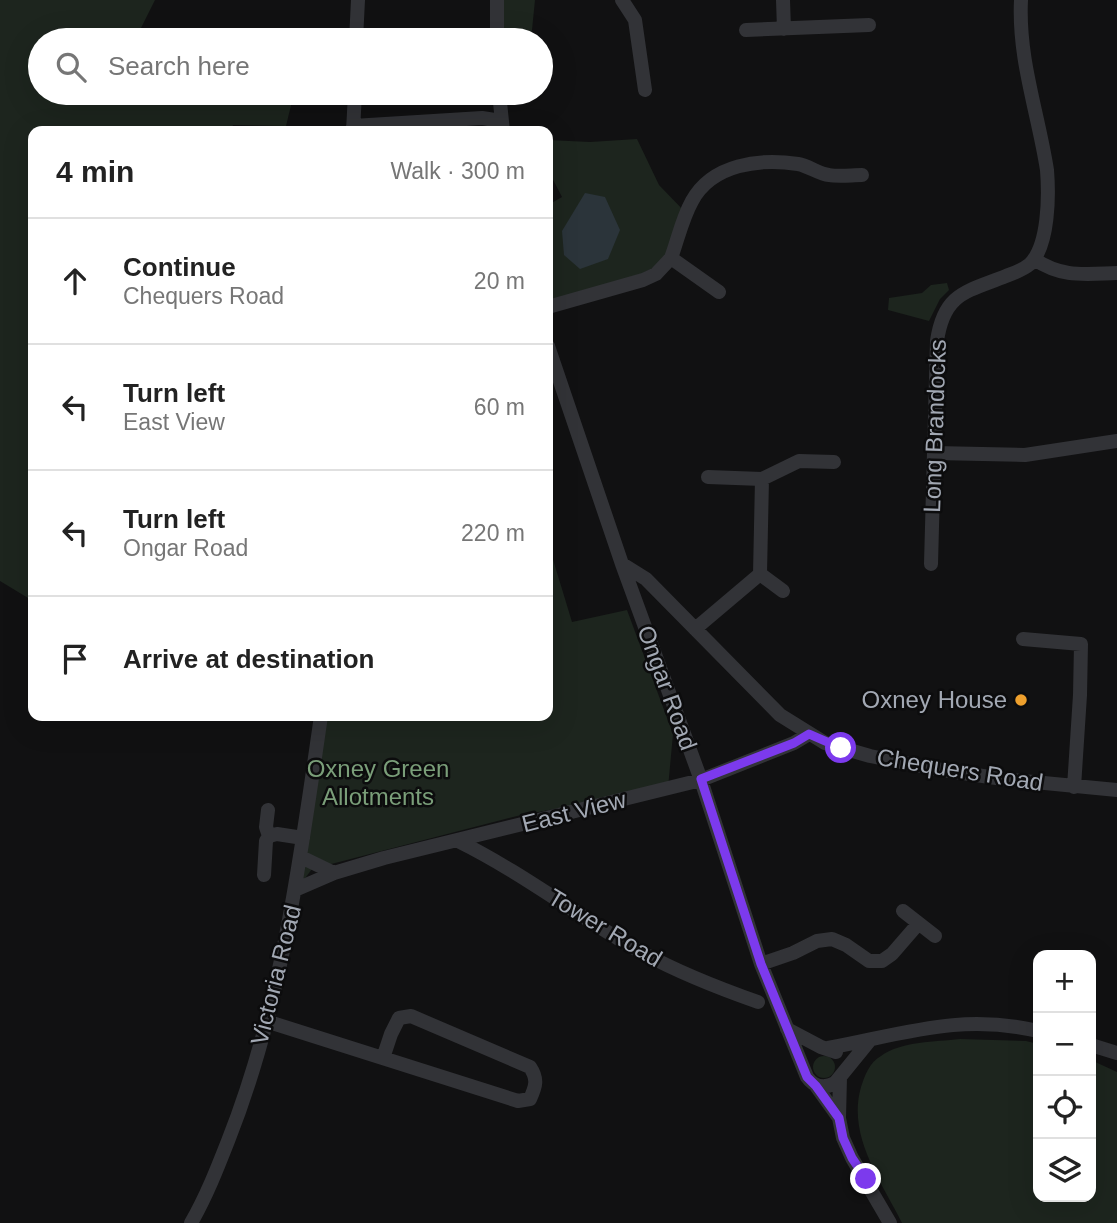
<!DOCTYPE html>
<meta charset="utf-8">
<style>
body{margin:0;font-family:Arial,sans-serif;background:#f6f6f6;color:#222}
.controls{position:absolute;right:21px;bottom:21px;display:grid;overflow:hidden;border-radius:14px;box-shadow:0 7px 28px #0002}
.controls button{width:63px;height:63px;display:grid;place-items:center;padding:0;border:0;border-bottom:2px solid #e0e0e0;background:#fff;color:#222;font:35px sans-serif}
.stop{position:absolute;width:21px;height:21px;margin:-16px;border:5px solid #7c3aed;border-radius:50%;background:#fff}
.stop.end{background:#7c3aed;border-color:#fff;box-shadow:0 2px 7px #0008}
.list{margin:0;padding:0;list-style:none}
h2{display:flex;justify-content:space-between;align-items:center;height:91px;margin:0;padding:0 28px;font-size:30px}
h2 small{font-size:23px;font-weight:400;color:#767676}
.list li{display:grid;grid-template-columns:46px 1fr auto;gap:21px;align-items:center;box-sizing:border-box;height:126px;padding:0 28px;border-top:2px solid #e0e0e0}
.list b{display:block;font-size:26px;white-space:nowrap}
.list p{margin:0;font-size:23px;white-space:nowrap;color:#767676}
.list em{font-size:23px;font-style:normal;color:#767676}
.icon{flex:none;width:38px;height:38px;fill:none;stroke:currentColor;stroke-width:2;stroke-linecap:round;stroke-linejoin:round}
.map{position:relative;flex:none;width:1117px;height:1223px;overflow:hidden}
.search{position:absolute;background:#fff;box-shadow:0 7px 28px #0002;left:28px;top:28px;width:525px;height:77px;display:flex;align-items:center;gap:18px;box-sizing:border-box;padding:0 24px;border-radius:38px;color:#767676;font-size:26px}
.panel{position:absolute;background:#fff;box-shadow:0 7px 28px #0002;left:28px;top:126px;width:525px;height:595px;border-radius:14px}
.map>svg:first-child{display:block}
</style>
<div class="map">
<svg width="1117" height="1223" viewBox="0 0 1117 1223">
<rect width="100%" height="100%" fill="#111112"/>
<path fill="#1d251e" d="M0,0H155L135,40H40V93H294L286,126L233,125L231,131H33V601L0,581Z
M497,0H535L531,40H498Z
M637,139L659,185L687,214L660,265L638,275L548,303V205L562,197L548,170V140L590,142Z
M947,283L949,290L940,299L929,321L888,310L889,298L922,293L931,285Z
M548,543L572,622L627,610L673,734L668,788L517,816L312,869L297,889L321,716H548Z
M960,1039L1026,1041L1038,1044V1197H1091V1060L1117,1072V1223H902C881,1181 847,1136 861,1087C865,1075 869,1063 881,1056C902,1041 935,1042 960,1039Z
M813 1067a11 11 0 1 1 22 0a11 11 0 1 1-22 0Z"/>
<path fill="#2b343a" d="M585,193L605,197L620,230L608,259L580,269L564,255L562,231Z"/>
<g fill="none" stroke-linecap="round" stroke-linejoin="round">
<path stroke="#323337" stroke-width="14" d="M497,0V40
M622,0L635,20L645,90
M783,0L784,29
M746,30L869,25
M356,40L358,0
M499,93L503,131
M353,126L482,118L501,121
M353,131L355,93
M671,258C678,239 682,219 692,201C712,164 760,158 798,164C809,166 819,174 829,175C839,177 852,175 862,175
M1034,259C1062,278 1084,274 1117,273
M548,307L643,280L656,274L671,258L719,292
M548,346L622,564L701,780L761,964L807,1077C814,1087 824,1089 835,1083L870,1040
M935,453L1025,455L1117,441
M708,477L762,479L760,574L783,591
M762,479L799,461L834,462
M622,564L646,579L780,715L825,743L870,756L936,769L1003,779L1117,790
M931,564L937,341C944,293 966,292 1006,276C1014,273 1023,270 1030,264C1049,245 1049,195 1047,170C1038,112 1018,59 1021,0
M695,629L760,574
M1023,639L1081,644L1080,695L1074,787
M268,810L266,827L269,836
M458,841C523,873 580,918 643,953C680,973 718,988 758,1002
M301,857L334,873
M264,875L266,841L269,836L277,834L303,838
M297,889L334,873L384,858L701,780L794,743L809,734
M903,911L935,936
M761,964L793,953L817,941L832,939L846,945L869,961H882L892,954L918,924
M266,1021L518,1101L530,1099C536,1086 538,1079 530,1067L411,1016L399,1018L391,1034L383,1058
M787,1029L821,1047L836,1052
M1091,1045L1117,1053
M828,1048C904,1034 960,1013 1038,1031
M840,1077L839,1118L843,1138L852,1158L890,1223
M816,1086L839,1118
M191,1223C206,1197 217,1169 228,1141C282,1005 300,860 321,716"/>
</g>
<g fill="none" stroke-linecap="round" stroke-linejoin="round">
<path stroke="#7c3aed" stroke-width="9" d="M841,748L809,734L794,743L701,779L761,964L807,1077L816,1086L839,1118L843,1138L852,1158L866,1179"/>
</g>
<circle fill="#eea02d" stroke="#0c0c0d" stroke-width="2.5" cx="1021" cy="700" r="7"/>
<g text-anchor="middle" stroke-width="5" stroke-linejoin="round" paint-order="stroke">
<g font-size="24" fill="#a2a8b3" stroke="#0c0c0d">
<text transform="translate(935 426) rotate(-88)" y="8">Long Brandocks</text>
<text transform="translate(667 688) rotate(70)" y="8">Ongar Road</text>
<text transform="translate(960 770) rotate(9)" y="8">Chequers Road</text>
<text transform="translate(574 812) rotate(-14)" y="8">East View</text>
<text transform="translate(605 928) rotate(31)" y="8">Tower Road</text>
<text transform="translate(276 975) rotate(-76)" y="8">Victoria Road</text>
</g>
<g font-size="24" fill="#a2a8b3" stroke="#0c0c0d" text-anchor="end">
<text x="1007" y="708">Oxney House</text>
</g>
<g font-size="24" fill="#7a9e79" stroke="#0c0c0d">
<text x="378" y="777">Oxney Green<tspan x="378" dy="28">Allotments</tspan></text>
</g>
</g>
</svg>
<div class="controls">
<button>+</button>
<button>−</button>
<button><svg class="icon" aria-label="locate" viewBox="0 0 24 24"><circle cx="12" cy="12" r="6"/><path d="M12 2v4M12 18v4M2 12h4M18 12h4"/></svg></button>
<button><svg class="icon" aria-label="layers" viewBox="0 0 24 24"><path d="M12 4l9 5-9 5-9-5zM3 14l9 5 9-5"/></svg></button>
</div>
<div class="stop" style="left:841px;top:748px"></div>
<div class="stop end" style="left:866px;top:1179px"></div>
<div class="search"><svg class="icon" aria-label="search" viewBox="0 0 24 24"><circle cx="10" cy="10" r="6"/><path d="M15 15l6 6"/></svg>Search here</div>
<section class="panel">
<h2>4 min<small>Walk · 300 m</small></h2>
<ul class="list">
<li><svg class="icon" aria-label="ahead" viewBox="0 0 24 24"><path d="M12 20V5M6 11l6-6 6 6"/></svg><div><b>Continue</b><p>Chequers Road</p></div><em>20 m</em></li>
<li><svg class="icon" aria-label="left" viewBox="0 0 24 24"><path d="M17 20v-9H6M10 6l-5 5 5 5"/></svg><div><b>Turn left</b><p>East View</p></div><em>60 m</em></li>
<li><svg class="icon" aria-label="left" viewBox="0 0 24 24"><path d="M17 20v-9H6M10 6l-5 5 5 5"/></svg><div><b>Turn left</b><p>Ongar Road</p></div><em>220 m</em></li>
<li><svg class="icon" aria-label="arrive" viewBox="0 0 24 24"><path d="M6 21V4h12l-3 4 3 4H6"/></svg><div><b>Arrive at destination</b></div></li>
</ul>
</section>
</div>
